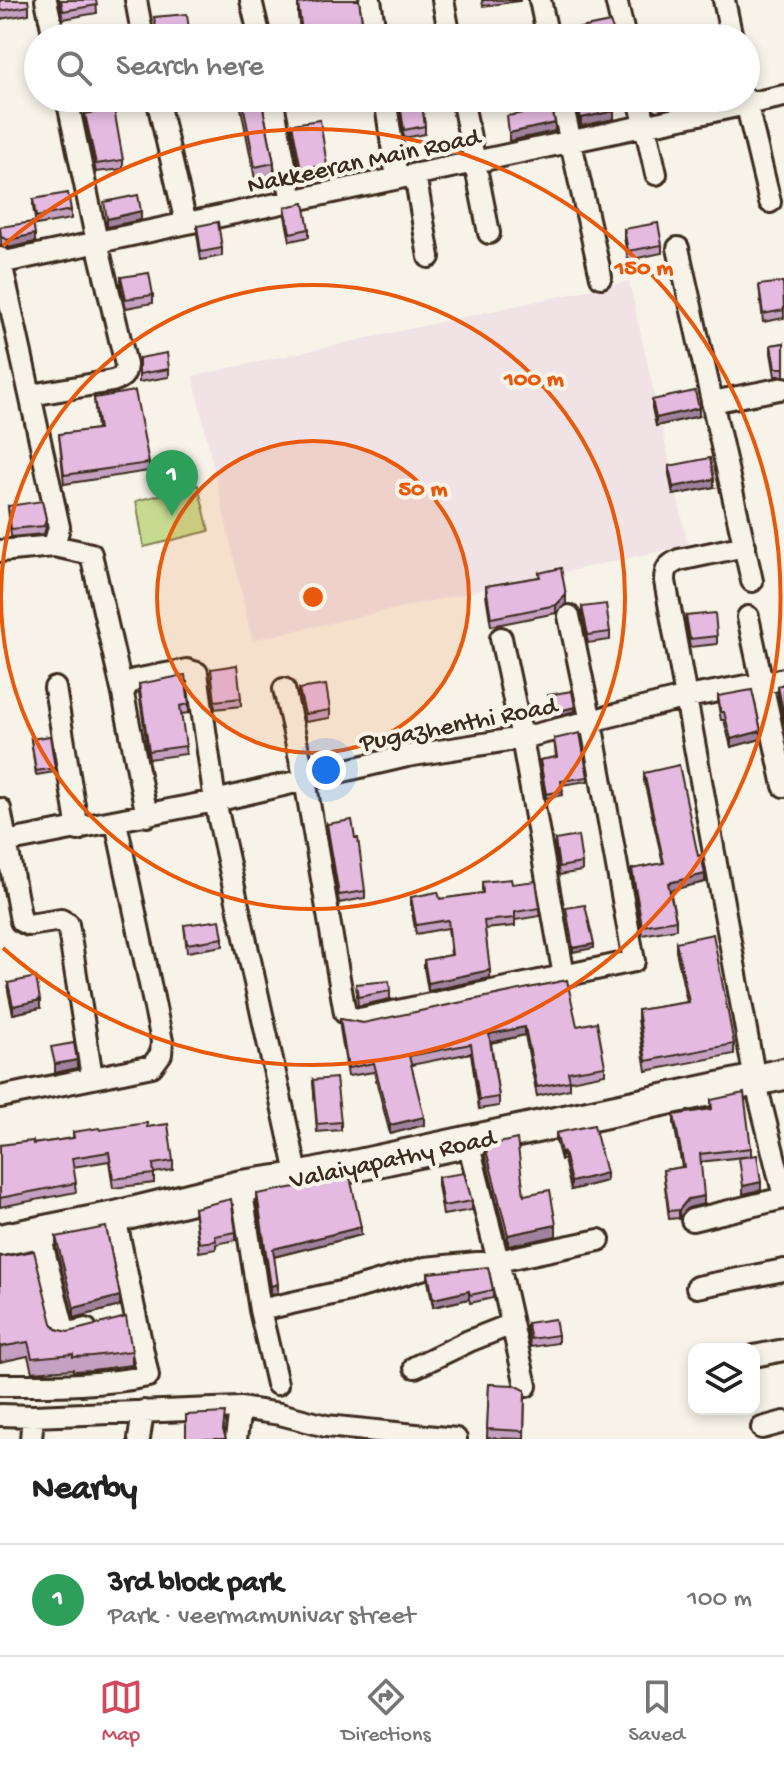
<!DOCTYPE html>
<meta charset="utf-8">
<style>
body{margin:0;font-family:"Gochi Hand",sans-serif;background:#f6f6f6;color:#222}
.controls{position:absolute;right:24px;bottom:24px;display:grid;overflow:hidden;border-radius:16px;box-shadow:0 4px 12px #0003}
.controls button{width:72px;height:72px;display:grid;place-items:center;padding:0;border:0;border-bottom:2px solid #e0e0e0;background:#fff;color:#222;font:40px sans-serif}
.you{position:absolute;left:326px;top:770px;width:28px;height:28px;margin:-20px;border:6px solid #fff;border-radius:50%;background:#1a73e8;box-shadow:0 0 0 12px #1a73e833}
.badge{display:grid;place-items:center;width:52px;height:52px;border-radius:50%;background:#d1495b;color:#fff;font-size:26px;font-weight:700}
.pin{position:absolute;translate:-50% -66px;filter:drop-shadow(0 2px 4px #0008)}
.pin::after{content:'';position:absolute;top:42px;width:28px;height:24px;background:inherit;clip-path:polygon(0 0,100% 0,50% 100%)}
.list{margin:0;padding:0;list-style:none}
h2{display:flex;justify-content:space-between;align-items:center;height:104px;margin:0;padding:0 32px;font-size:34px}
h2 small{font-size:26px;font-weight:400;color:#767676}
.list li{display:grid;grid-template-columns:52px 1fr auto;gap:24px;align-items:center;box-sizing:border-box;height:112px;padding:0 32px;border-top:2px solid #e0e0e0}
.list b{display:block;font-size:30px;white-space:nowrap}
.list p{margin:0;font-size:26px;white-space:nowrap;color:#767676}
.list em{font-size:26px;font-style:normal;color:#767676}
.icon{flex:none;width:44px;height:44px;fill:none;stroke:currentColor;stroke-width:2;stroke-linecap:round;stroke-linejoin:round}
.map{position:relative;flex:none;width:784px;height:1439px;overflow:hidden}
.search{position:absolute;background:#fff;box-shadow:0 4px 12px #0003;left:24px;right:24px;top:24px;height:88px;display:flex;align-items:center;gap:20px;box-sizing:border-box;padding:0 28px;border-radius:44px;color:#767676;font-size:30px}
.sheet{height:216px;background:#fff}
nav{display:flex;justify-content:space-around;align-items:center;box-sizing:border-box;height:112px;border-top:2px solid #e0e0e0;background:#fff;font-size:22px;color:#767676}
nav a{display:grid;justify-items:center;gap:4px}
nav .on{color:#d1495b}
.map>svg:first-child{display:block}
</style>
<div class="map">
<svg width="784" height="1439" viewBox="0 0 784 1439">
<rect width="100%" height="100%" fill="#f7f3e8"/>
<filter id="ink" filterUnits="userSpaceOnUse"><feTurbulence type="fractalNoise" baseFrequency=".0125" numOctaves="2"/><feDisplacementMap in="SourceGraphic" scale="16" xChannelSelector="R" yChannelSelector="G"/><feConvolveMatrix kernelMatrix="1 2 1 2 8 2 1 2 1" color-interpolation-filters="sRGB"/></filter>
<g filter="url(#ink)">
<path fill="#f1e2e6" d="M629,281L688,545L252,640L193,376Z"/>
<path fill="#c7db90" stroke="#818257" stroke-width="2" d="M198,485L209,531L144,547L136,501Z"/>
<g fill="none" stroke-linecap="round" stroke-linejoin="round">
<defs>
<path id="street" d="M46,0L54,38
M136,0L143,38
M251,0L260,38
M370,0L376,38
M443,0L450,38
M540,0L548,38
M616,0L625,38
M724,0L732,38
M157,98L186,223
M272,98L292,201
M385,98L397,178
M462,98L489,233
M561,98L601,277
M639,98L656,174
M745,98L770,202
M415,174L429,257
M678,248L752,581
M0,258L59,527L54,546L0,551
M0,263L784,96
M31,395L112,381C122,378 125,376 126,365L97,242L67,98
M712,402L784,388
M54,546L91,554L123,694L147,816
M745,546L679,560C668,565 665,569 665,581L755,1080L784,1196
M748,617L784,786
M501,638L522,738L564,976
M55,688L78,830
M284,689L305,780L345,1013L352,1018L360,1019L634,961L591,722L569,616
M123,694L127,685L134,680L187,670L197,673L215,801L298,1178
M0,809L21,921L29,925L61,920L68,924L92,1077
M0,843L215,801L407,756L522,738L687,697L784,679
M0,1097L152,1066L161,1054L162,1041L116,822
M468,1142L498,1261L526,1386
M241,1186L260,1310L277,1384
M692,1220L784,1198
M39,1231L65,1334L86,1329
M697,1287L784,1270
M260,1310L350,1290L425,1268L498,1261L599,1240
M754,1356L784,1350
M415,1367L469,1341L512,1324
M0,1385C49,1385 99,1386 148,1376L115,1217
M0,1415L33,1416L240,1408L280,1414L326,1426L456,1439
M762,1428L784,1422
M31,1439L33,1416
M139,1439L143,1411
M236,1439L240,1408"/>
<path id="secondary" d="M0,1240L115,1217L241,1186L298,1178L784,1074"/>
</defs>
<use href="#street" stroke="#3b2a1e" stroke-width="26"/>
<use href="#secondary" stroke="#3b2a1e" stroke-width="36"/>
<use href="#street" stroke="#f7f3e8" stroke-width="20"/>
<use href="#secondary" stroke="#f7f3e8" stroke-width="30"/>
</g>
<path fill="#c4a0c1" stroke="#3b2a1e" stroke-width="2" d="M0,0L29,6V14L0,19Z
M59,0H96L97,13L63,19Z
M482,0H520V1L483,6Z
M298,4L363,28V38H301L298,16Z
M170,98H187L171,101Z
M239,98H261L274,163V175L255,179Z
M398,98H421L425,126V134L404,138Z
M576,98L614,119L581,126L576,105Z
M85,114L123,160V169L96,172L85,122Z
M292,124L327,165V173L301,178L292,132Z
M33,199L71,210V219L36,225L33,207Z
M285,207L309,229V237L290,241L285,216Z
M197,226L222,248V256L201,260L197,234Z
M0,227L35,242L8,248L1,245Z
M624,229L662,245V253L628,260L624,237Z
M121,277L153,295V303L126,308L121,286Z
M759,285L784,290V318L763,322Z
M784,343V376H775L771,353V345Z
M139,358L169,369V377L139,382Z
M94,398L149,463V471L64,484L59,434L97,429Z
M652,400L699,416L656,426L652,408Z
M669,466L714,487L673,495L669,474Z
M8,506L46,527L44,534L11,537Z
M539,573L566,604L556,613L491,626L486,595V586L539,577Z
M582,607L610,632V640L588,643L582,615Z
M686,616L717,636V644L690,647L686,624Z
M211,669L241,698V706L215,709Z
M139,684L189,704V713L181,714L186,754L149,759L139,693Z
M784,684V724L778,693V686Z
M299,689L330,710V718L305,722L299,697Z
M718,696L761,739L731,747L724,720H721L718,704Z
M31,739L55,768V772L36,775Z
M554,739L588,777V781L561,785L563,795L546,798L540,760L556,757Z
M644,773L698,856L705,882L670,890L676,920V929L642,935L632,877V869L663,863L644,781Z
M327,824L365,891V898L339,903L327,831Z
M555,840L582,863V871L559,875L555,848Z
M482,882L512,884L540,908V916L515,920V926L485,929L490,978L428,991L424,968V960L451,955L448,928L416,934L411,906V897L440,899L482,893Z
M184,925L223,938V946L187,952Z
M676,942L734,1044V1054L646,1071L638,1020V1010L687,1002L676,951Z
M8,983L40,1008L13,1014L8,991Z
M356,984L390,991V999L358,1006Z
M340,1019L363,1023L577,1026L605,1066V1074L570,1081V1089L537,1096L525,1035L491,1043L499,1097V1106L479,1109L471,1053L411,1065L424,1125L390,1134L374,1072L348,1076L340,1028Z
M313,1080L341,1122V1130L317,1132Z
M711,1100L751,1148V1156L700,1162L704,1204L688,1208L679,1218L669,1219L663,1170L682,1167L674,1123V1115L711,1109Z
M147,1127L173,1161V1170L154,1173V1183L113,1188L109,1161L73,1167L76,1192L0,1207V1145L33,1144L73,1138V1132Z
M556,1133L606,1181L571,1190L564,1160H561L556,1141Z
M485,1146L556,1236L508,1246L485,1156Z
M438,1177L472,1201V1210L443,1215L438,1185Z
M257,1194L361,1235L274,1257L278,1293L271,1294L257,1202Z
M194,1208L236,1232V1240L216,1244V1249L199,1252Z
M56,1237L120,1306L74,1318L56,1247Z
M0,1257L56,1329L132,1351V1365L92,1370L73,1371V1369L32,1372L28,1356L0,1362Z
M428,1273L493,1290V1298L470,1303L469,1299L433,1307L428,1281Z
M527,1323L558,1335V1343L531,1347L527,1331Z
M489,1384L525,1390L524,1439L487,1438Z"/>
<path fill="#a0829d" stroke="#3b2a1e" stroke-width="2" d="M614,111V119L581,126V118Z
M555,123V131L509,141V133Z
M141,211V220L107,227V219Z
M35,234V242L8,248V240Z
M699,408V416L656,426V418Z
M714,479V487L673,495V487Z
M566,595V604L556,613V605Z
M575,707V711L551,718V713Z
M761,731V739L731,747V739Z
M705,874V882L668,891V883Z
M594,944V948L573,952V948Z
M490,970V978L428,991V983Z
M40,1000V1008L13,1014V1006Z
M525,1027V1035L489,1043V1034Z
M77,1060V1068L55,1073V1064Z
M424,1117V1125L390,1134V1125Z
M561,1152H564V1160H561Z
M606,1173V1181L571,1190V1182Z
M761,1182V1190L743,1194V1186Z
M704,1196V1204L688,1208L679,1218V1210L688,1199Z
M556,1225V1236L508,1246V1235Z
M361,1227V1235L273,1257V1249Z
M278,1284V1293L271,1294V1286Z
M469,1291V1299L433,1307V1299Z
M120,1296V1306L74,1318V1308Z"/>
<path fill="#e4bae0" stroke="#3b2a1e" stroke-width="2" d="M0,0H28L29,6L0,11Z
M61,0H96L97,5L63,11Z
M324,0H359L363,28L303,38L298,4Z
M187,14L190,38H158L154,17Z
M610,22L616,38H558L561,32Z
M242,98H261L274,163L255,167Z
M399,98H421L425,126L404,130Z
M576,98H612L614,111L581,118Z
M552,108L555,123L509,133L507,116Z
M114,109L123,160L96,164L85,114Z
M320,120L327,165L301,169L292,124Z
M68,193L71,210L36,217L33,199Z
M138,195L141,211L107,219L104,202Z
M304,203L309,229L290,233L285,207Z
M33,222L35,234L8,240L1,237L0,227Z
M218,222L222,248L201,252L197,226Z
M658,223L662,245L628,251L624,229Z
M149,273L153,295L126,299L121,277Z
M783,282L784,310L763,314L759,285Z
M784,343V368H775L771,345Z
M167,353L169,369L139,374V358Z
M135,391L149,463L64,475L59,434L99,429L94,398Z
M695,391L699,408L656,418L652,400Z
M710,458L714,479L673,487L669,466Z
M42,501L46,519L44,526L11,529L8,506Z
M561,568L566,595L556,605L491,618L486,586L540,577L539,573Z
M606,604L610,632L588,635L582,607Z
M715,613L717,636L690,639L686,616Z
M237,665L241,698L215,701L211,669Z
M185,675L189,704L180,706L186,746L149,751L139,684Z
M784,684V717L778,686Z
M326,685L330,710L305,714L299,689Z
M752,690L761,731L731,739L724,712H721L718,696Z
M572,691L575,707L551,713L548,695Z
M580,733L588,777L561,781L563,791L546,794L540,760L557,757L554,739Z
M50,736L55,768L36,771L31,739Z
M679,765L698,856L701,855L705,874L668,883L676,920L642,926L632,869L664,863L644,773Z
M352,820L355,838H358L365,891L339,895L327,824Z
M578,836L582,863L559,867L555,840Z
M511,879L512,884L536,881L540,908L515,912V918L484,921L490,970L428,983L424,960L452,955L448,920L416,925L411,897L438,892L440,899L483,893L482,882Z
M585,905L594,944L573,948L566,908Z
M220,920L223,938L187,944L184,925Z
M713,934L734,1044L646,1061L638,1010L689,1002L676,942Z
M36,977L40,1000L13,1006L8,983Z
M567,980L577,1026L597,1022L605,1066L568,1072L570,1081L537,1087L525,1027L489,1034L499,1097L479,1100L471,1044L409,1056L424,1117L390,1125L374,1063L348,1068L340,1019L363,1023Z
M389,981L390,991L358,997L356,984Z
M74,1043L77,1060L55,1064L51,1047Z
M336,1078L341,1122L317,1124L313,1080Z
M744,1093L751,1148L700,1154L704,1196L688,1199L679,1210L669,1211L663,1170L684,1167L674,1115L712,1109L711,1100Z
M147,1123V1127L168,1124L173,1161L153,1164L154,1174L113,1179L109,1152L72,1158L76,1183L0,1198V1145L33,1141V1144L74,1138L73,1132L99,1128L100,1130Z
M594,1125L606,1173L571,1182L564,1152H561L556,1133Z
M517,1139L524,1195L550,1190L556,1225L508,1235L485,1146Z
M757,1155L761,1182L743,1186L739,1158Z
M464,1173L472,1201L443,1206L438,1177Z
M350,1177L361,1227L273,1249L278,1284L271,1286L257,1194Z
M231,1199L236,1232L215,1236L216,1241L199,1243L194,1208Z
M106,1227L120,1296L74,1308L56,1237Z
M34,1251L52,1323L56,1329L68,1332L126,1317L132,1351L92,1356L73,1357V1354L32,1358L28,1342L0,1347V1257Z
M488,1267L493,1290L470,1295L469,1291L433,1299L428,1273Z
M555,1319L558,1335L531,1339L527,1323Z
M489,1384L515,1385L525,1390L524,1431L487,1429Z
M225,1413L223,1430L226,1439H186V1415Z"/>
</g>
<circle cx="313" cy="597" r="156" fill="#e8590c" fill-opacity=".12"/>
<g fill="none" stroke="#e8590c" stroke-width="4">
<circle cx="313" cy="597" r="156"/>
<circle cx="313" cy="597" r="312"/>
<path d="M3 246A468 468 0 1 1 3 948"/>
</g>
<g text-anchor="middle" stroke-width="8" stroke-linejoin="round" paint-order="stroke">
<g font-size="26" fill="#3b2a1e" stroke="#f7f3e8">
<text transform="translate(363 159) rotate(-12)" y="9">Nakkeeran Main Road</text>
<text transform="translate(458 722) rotate(-11)" y="9">Pugazhenthi Road</text>
<text transform="translate(392 1157) rotate(-12)" y="9">Valaiyapathy Road</text>
</g>
</g>
<circle cx="313" cy="597" r="12" fill="#e8590c" stroke="#f7f3e8" stroke-width="4"/>
<g font-size="24" text-anchor="middle" font-weight="bold" fill="#e8590c" stroke="#f7f3e8" stroke-width="8" stroke-linejoin="round" paint-order="stroke">
<text x="644" y="274">150 m</text>
<text x="534" y="385">100 m</text>
<text x="423" y="495">50 m</text>
</g>
</svg>
<div class="controls">
<button><svg class="icon" aria-label="layers" viewBox="0 0 24 24"><path d="M12 4l9 5-9 5-9-5zM3 14l9 5 9-5"/></svg></button>
</div>
<div class="you"></div>
<div class="pin badge" style="left:172px;top:516px;background:#2e9e5b">1</div>
<div class="search"><svg class="icon" aria-label="search" viewBox="0 0 24 24"><circle cx="10" cy="10" r="6"/><path d="M15 15l6 6"/></svg>Search here</div>
</div>
<section class="sheet">
<h2>Nearby<small></small></h2>
<ul class="list">
<li><span class="badge" style="background:#2e9e5b">1</span><div><b>3rd block park</b><p>Park · veermamunivar street</p></div><em>100 m</em></li>
</ul>
</section>
<nav>
<a class="on"><svg class="icon" aria-label="map" viewBox="0 0 24 24"><path d="M3 6l6-2 6 2 6-2v14l-6 2-6-2-6 2zM9 4v14M15 6v14"/></svg>Map</a>
<a><svg class="icon" aria-label="directions" viewBox="0 0 24 24"><path d="M12 3l9 9-9 9-9-9zM9 14v-3h6M13 9l2 2-2 2"/></svg>Directions</a>
<a><svg class="icon" aria-label="saved" viewBox="0 0 24 24"><path d="M7 4h10v16l-5-4-5 4z"/></svg>Saved</a>
</nav>
